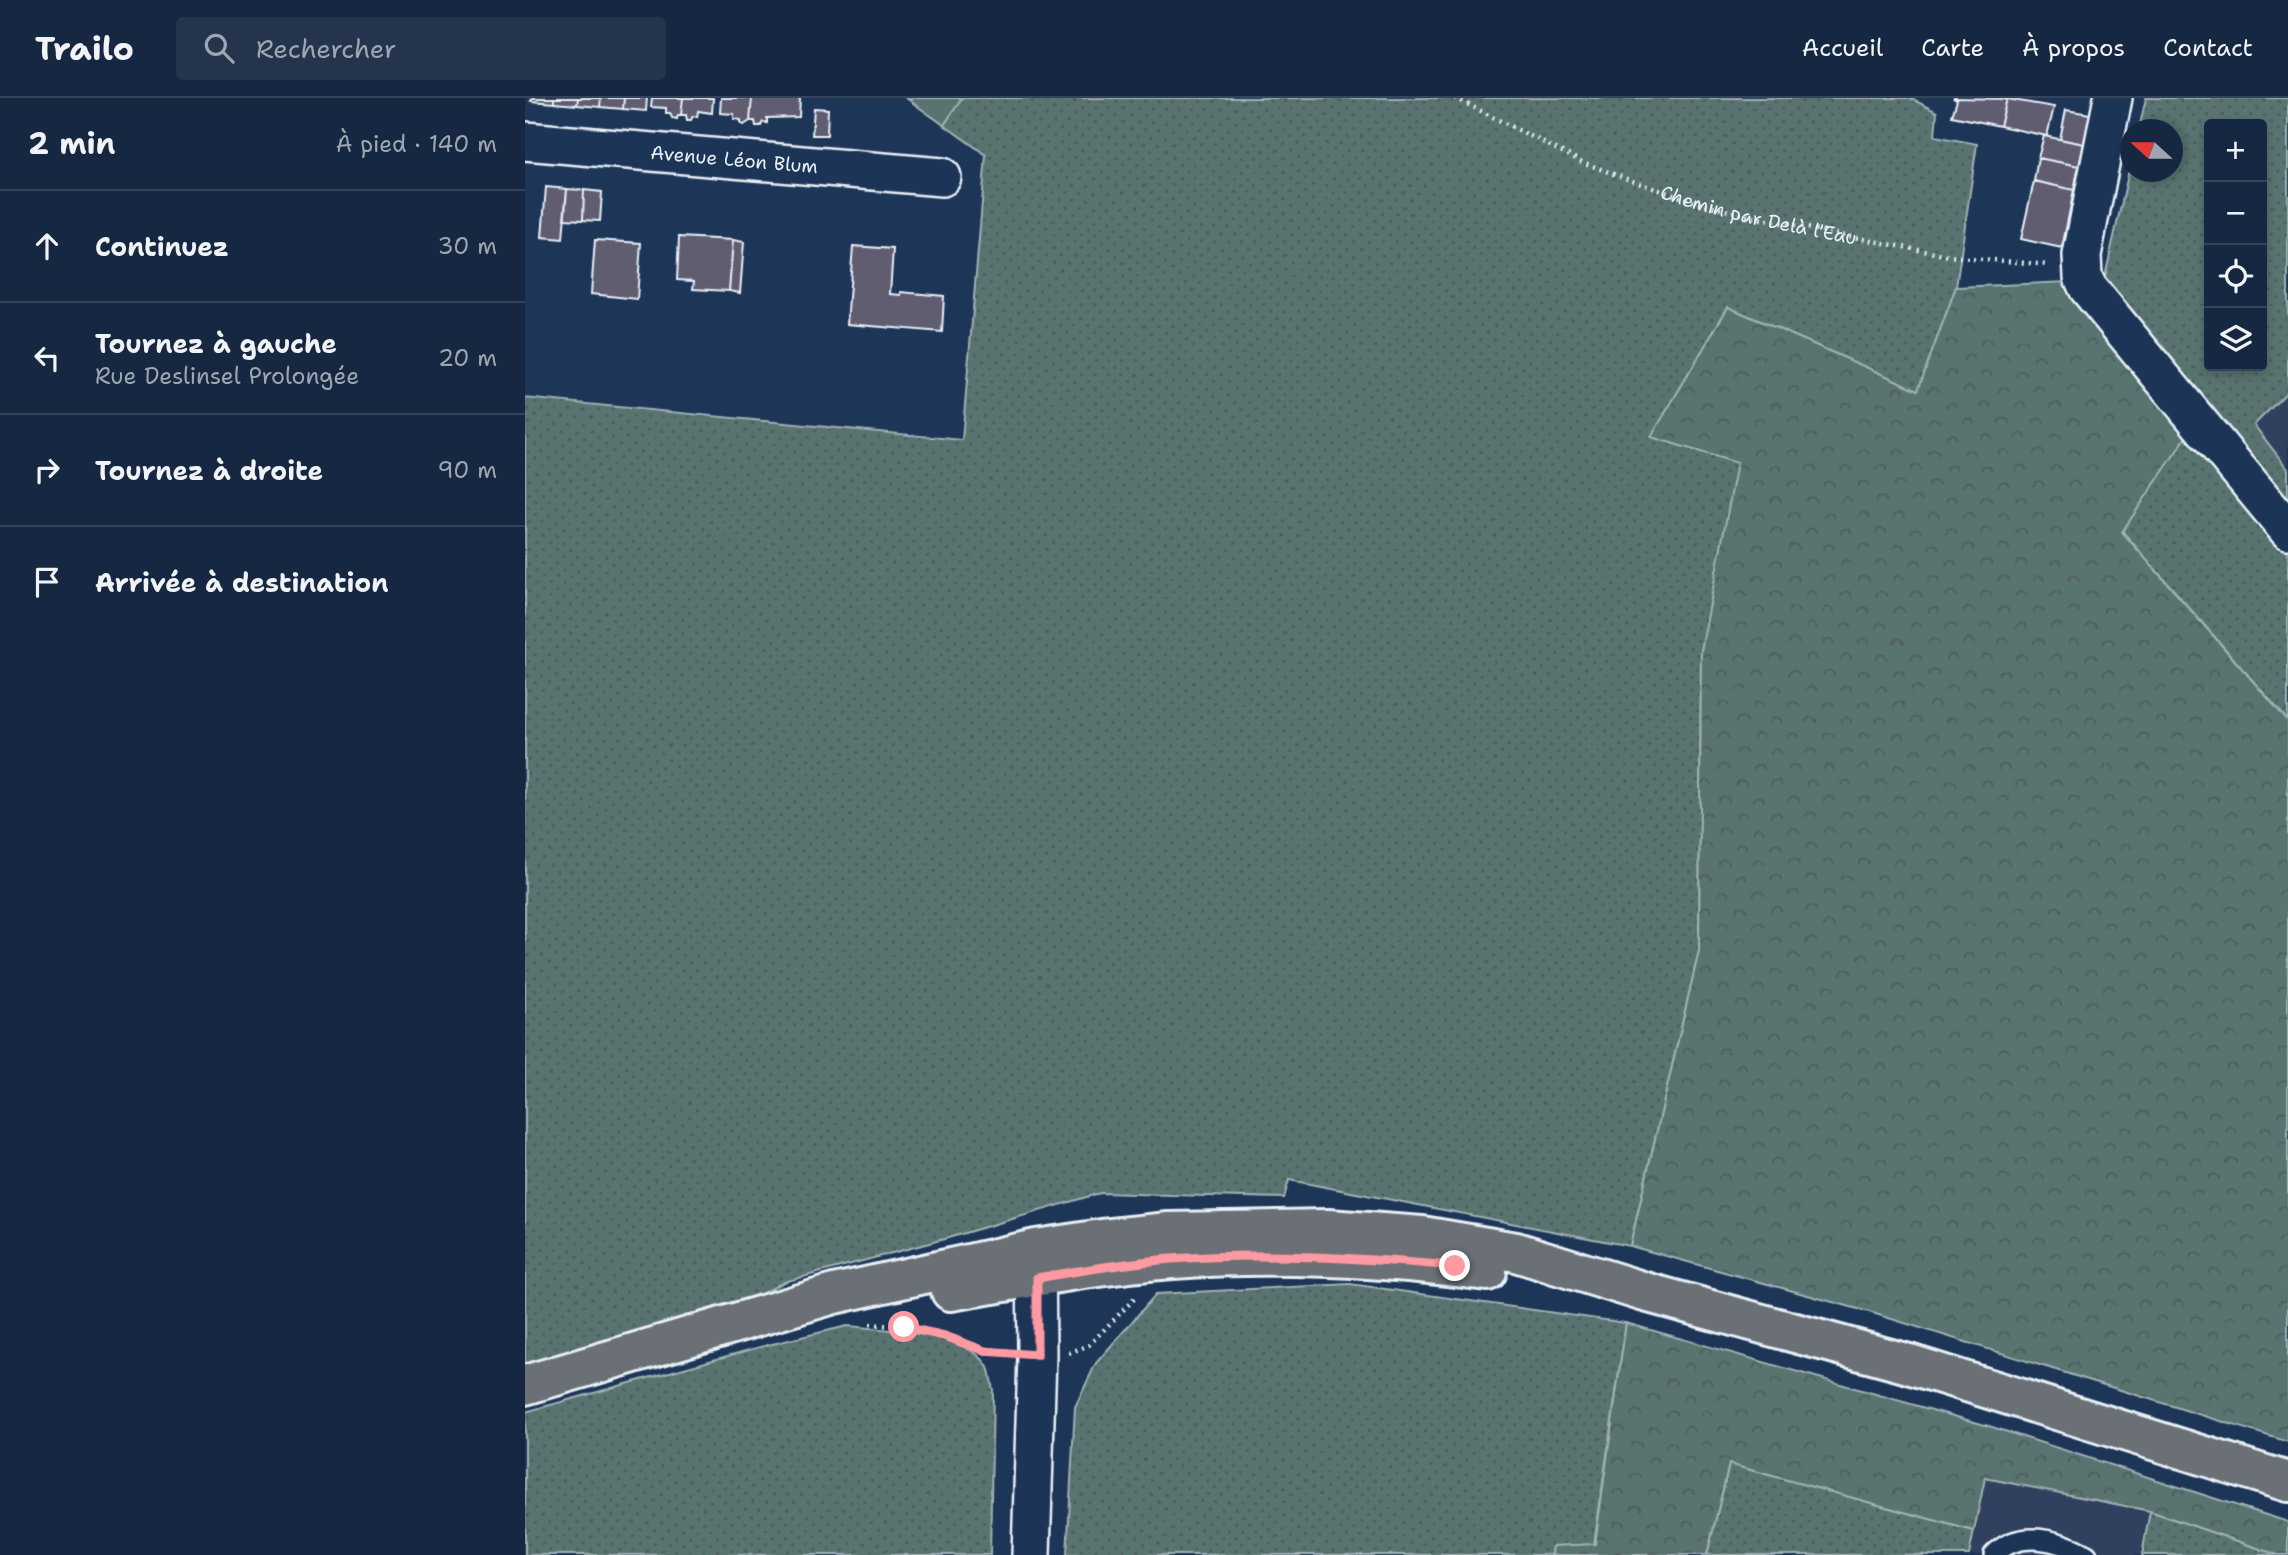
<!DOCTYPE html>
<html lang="fr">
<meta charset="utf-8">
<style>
body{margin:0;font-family:"Shantell Sans",sans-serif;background:#23344c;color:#f1f3f6}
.controls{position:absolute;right:21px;top:21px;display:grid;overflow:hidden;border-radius:7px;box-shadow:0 4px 10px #0003}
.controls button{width:63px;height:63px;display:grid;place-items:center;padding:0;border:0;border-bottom:2px solid #35445a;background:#162841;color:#f1f3f6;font:35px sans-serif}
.compass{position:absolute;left:1595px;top:21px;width:63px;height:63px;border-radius:50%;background:#162841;box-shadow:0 4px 10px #0003;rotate:291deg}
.stop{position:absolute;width:21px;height:21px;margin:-16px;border:5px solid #ff9aa2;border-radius:50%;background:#fff}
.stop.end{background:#ff9aa2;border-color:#fff;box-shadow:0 2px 7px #0008}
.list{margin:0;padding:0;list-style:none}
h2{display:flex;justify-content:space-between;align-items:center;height:91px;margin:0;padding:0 28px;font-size:30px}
h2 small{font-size:23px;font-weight:400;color:#9ea6b1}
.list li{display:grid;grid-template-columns:46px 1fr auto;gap:21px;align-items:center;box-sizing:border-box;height:112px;padding:0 28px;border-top:2px solid #35445a}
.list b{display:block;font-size:26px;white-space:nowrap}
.list p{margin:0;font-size:23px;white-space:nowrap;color:#9ea6b1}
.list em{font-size:23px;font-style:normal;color:#9ea6b1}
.icon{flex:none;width:38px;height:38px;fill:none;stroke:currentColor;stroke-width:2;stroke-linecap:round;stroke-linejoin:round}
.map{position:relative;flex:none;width:1763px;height:1457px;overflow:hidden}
header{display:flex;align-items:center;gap:42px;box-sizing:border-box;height:98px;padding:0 35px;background:#162841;border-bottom:2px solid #35445a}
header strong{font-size:33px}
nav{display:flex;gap:38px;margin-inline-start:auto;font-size:24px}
.search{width:490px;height:63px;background:#23344c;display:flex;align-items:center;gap:18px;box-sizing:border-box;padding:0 24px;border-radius:7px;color:#9ea6b1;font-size:26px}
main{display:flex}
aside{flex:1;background:#162841}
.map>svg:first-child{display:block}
</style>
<header>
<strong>Trailo</strong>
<div class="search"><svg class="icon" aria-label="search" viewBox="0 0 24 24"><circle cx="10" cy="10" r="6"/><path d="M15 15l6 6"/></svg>Rechercher</div>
<nav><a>Accueil</a><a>Carte</a><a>À propos</a><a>Contact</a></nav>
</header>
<main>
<aside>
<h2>2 min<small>À pied · 140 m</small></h2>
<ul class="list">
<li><svg class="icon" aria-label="ahead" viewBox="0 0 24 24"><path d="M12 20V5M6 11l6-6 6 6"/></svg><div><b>Continuez</b></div><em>30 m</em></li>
<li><svg class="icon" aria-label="left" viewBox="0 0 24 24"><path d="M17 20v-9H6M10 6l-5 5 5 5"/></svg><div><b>Tournez à gauche</b><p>Rue Deslinsel Prolongée</p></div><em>20 m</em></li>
<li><svg class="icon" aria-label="right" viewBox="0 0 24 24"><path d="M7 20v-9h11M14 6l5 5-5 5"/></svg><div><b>Tournez à droite</b></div><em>90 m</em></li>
<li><svg class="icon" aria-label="arrive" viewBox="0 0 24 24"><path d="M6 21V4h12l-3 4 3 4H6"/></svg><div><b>Arrivée à destination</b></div></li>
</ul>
</aside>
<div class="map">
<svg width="1763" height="1457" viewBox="0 0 1763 1457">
<defs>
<pattern id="grass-dots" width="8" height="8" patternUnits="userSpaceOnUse" patternTransform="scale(1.75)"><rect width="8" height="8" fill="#597370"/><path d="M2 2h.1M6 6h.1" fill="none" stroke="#4f5b5b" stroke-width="1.8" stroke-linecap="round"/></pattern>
<pattern id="forest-crowns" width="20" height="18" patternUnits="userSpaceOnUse" patternTransform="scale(1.75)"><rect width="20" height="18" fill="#597370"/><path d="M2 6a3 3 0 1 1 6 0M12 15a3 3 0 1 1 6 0" fill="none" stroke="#4f5b5b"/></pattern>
</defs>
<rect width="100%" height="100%" fill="#1d3557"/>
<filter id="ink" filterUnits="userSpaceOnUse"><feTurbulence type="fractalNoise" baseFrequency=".0143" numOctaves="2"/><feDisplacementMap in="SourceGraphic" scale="14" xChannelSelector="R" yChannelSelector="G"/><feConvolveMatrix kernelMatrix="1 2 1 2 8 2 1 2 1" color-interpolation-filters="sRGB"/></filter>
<g filter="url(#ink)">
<path fill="#31415e" d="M1763,293V371L1729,327Z
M1460,1380L1625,1413L1617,1457H1444Z"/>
<path fill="url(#grass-dots)" stroke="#a0b2b4" stroke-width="2" fill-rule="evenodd" d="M437,0H1385L1412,14L1410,38L1452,46L1431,189L1393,292L1203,209L1127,339L1213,364L1176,553L1174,853L1105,1148L764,1082L759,1100L575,1095L423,1140L259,1184L208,1210L0,1274V300L437,342L461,57L419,27Z
M1621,0H1763V293L1729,327L1763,371V623L1597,433L1661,339L1543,184L1579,183L1605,68V74H1647V32L1614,31ZM1684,26H1737V268H1684Z
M825,1186L1101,1225L1069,1447L1028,1448L1027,1457H542L550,1309L571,1265L631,1196Z
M322,1228C357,1231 440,1234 461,1266C466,1272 466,1285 468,1292L465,1457H0V1314L235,1249Z
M1204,1366L1449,1433L1444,1457H1182Z
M1625,1413L1753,1457H1617Z"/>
<path fill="url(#forest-crowns)" stroke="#a0b2b4" stroke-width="2" d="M1543,184L1661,339L1597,434L1763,623V1344L1344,1214L1105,1148L1174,853L1176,553L1212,365L1126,339L1203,209L1393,292L1431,189Z
M1101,1225L1467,1329L1763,1424V1457H1753L1625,1413L1460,1380L1449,1433L1204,1366L1182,1457H1027L1028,1448L1070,1446Z"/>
<path fill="#597370" stroke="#a0b2b4" stroke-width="2" d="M381,0H437L419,27Z"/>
<path fill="#615d70" stroke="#e8f1f8" stroke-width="2" d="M7,0H29V5L6,3Z
M29,0H53L52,7L29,5Z
M53,0H76L75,9L52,7Z
M76,0H99L98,11L75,9Z
M99,0H122L121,13L98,11Z
M127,0H158L156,17H153L152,21L147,20L145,15H141V10L126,9Z
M158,0H188L187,15L173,13L172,19L168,18L166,22H162L161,17H156Z
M196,0H227L225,23L219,27L216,26V22L209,21V16L195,15Z
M227,0H275L274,19L242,20V25L238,24L236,28H231L230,23H225Z
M1428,0L1482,1L1475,28L1427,18L1432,2Z
M1482,1L1529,9L1522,38L1475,28Z
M289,10L303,11L302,37H287Z
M1541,12L1565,16L1559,46L1535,41Z
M1519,38L1559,46L1554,68L1513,60Z
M1513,60L1554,68L1549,92L1509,83Z
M1509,83L1549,92L1537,150L1496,141Z
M21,89L42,91L38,141L17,139Z
M42,91L59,92L58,122L39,121Z
M59,92L77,94L75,123L58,122Z
M154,139L208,142L204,193L168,191L169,183L152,182Z
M70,142L116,145L112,201L66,196Z
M208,142L219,144L215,195L204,193Z
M328,148L368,151L365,196L376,197V194L419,198L417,234L322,226Z"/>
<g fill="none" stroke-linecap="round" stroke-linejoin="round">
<defs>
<path id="lane" d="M1469,1457C1494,1430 1534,1442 1562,1457"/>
<g id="street">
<path d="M1588,0L1557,157L1558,179L1563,190L1763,432"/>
<path id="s2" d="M0,43L417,79"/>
<path d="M506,1457L512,1257L511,1151"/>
</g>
<path id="primary" d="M426,1193C500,1181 574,1166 648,1161C752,1154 858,1159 962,1173
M0,1287L309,1196L511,1151L577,1141L644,1134L803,1131L897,1138L991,1154L1120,1194L1384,1266L1763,1384"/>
</defs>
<use href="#lane" stroke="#e8f1f8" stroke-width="24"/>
<use href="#street" stroke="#e8f1f8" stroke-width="42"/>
<use href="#primary" stroke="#e8f1f8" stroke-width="44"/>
<g stroke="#e8f1f8" stroke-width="4.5" stroke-dasharray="2 5" stroke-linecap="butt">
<path id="s1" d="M930,0L1057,64L1110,84L1170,104L1227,119L1424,158L1524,167"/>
<path d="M345,1226C365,1228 385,1229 405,1234C430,1240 453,1252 479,1254"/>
<path d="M544,1255L564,1247L611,1199"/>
</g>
<use href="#lane" stroke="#1d3557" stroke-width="19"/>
<use href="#street" stroke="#1d3557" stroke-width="37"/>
<use href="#primary" stroke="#6a7074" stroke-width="38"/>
</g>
</g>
<g fill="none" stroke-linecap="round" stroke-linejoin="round" filter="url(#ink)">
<path stroke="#ff9aa2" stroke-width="9" d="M379,1229L420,1238L460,1253L512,1257V1180C557,1172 601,1165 646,1161C740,1154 835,1160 930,1168"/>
</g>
<g text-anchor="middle" stroke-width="5" stroke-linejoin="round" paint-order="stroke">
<g font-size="19" fill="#e8f1f8" stroke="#1d3557">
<text dy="7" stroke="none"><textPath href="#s2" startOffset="210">Avenue Léon Blum</textPath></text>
<text dy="7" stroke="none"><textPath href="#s1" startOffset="327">Chemin par Delà l'Eau</textPath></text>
</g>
</g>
</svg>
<div class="controls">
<button>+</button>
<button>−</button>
<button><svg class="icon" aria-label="locate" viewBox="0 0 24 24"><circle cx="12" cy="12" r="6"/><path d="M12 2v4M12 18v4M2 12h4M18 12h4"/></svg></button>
<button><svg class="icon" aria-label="layers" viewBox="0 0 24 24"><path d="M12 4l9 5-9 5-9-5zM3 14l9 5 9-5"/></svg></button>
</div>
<svg class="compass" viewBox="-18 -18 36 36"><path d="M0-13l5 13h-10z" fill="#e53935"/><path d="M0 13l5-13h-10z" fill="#9ea6b1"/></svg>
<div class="stop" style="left:379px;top:1229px"></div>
<div class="stop end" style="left:930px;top:1168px"></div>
</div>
</main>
